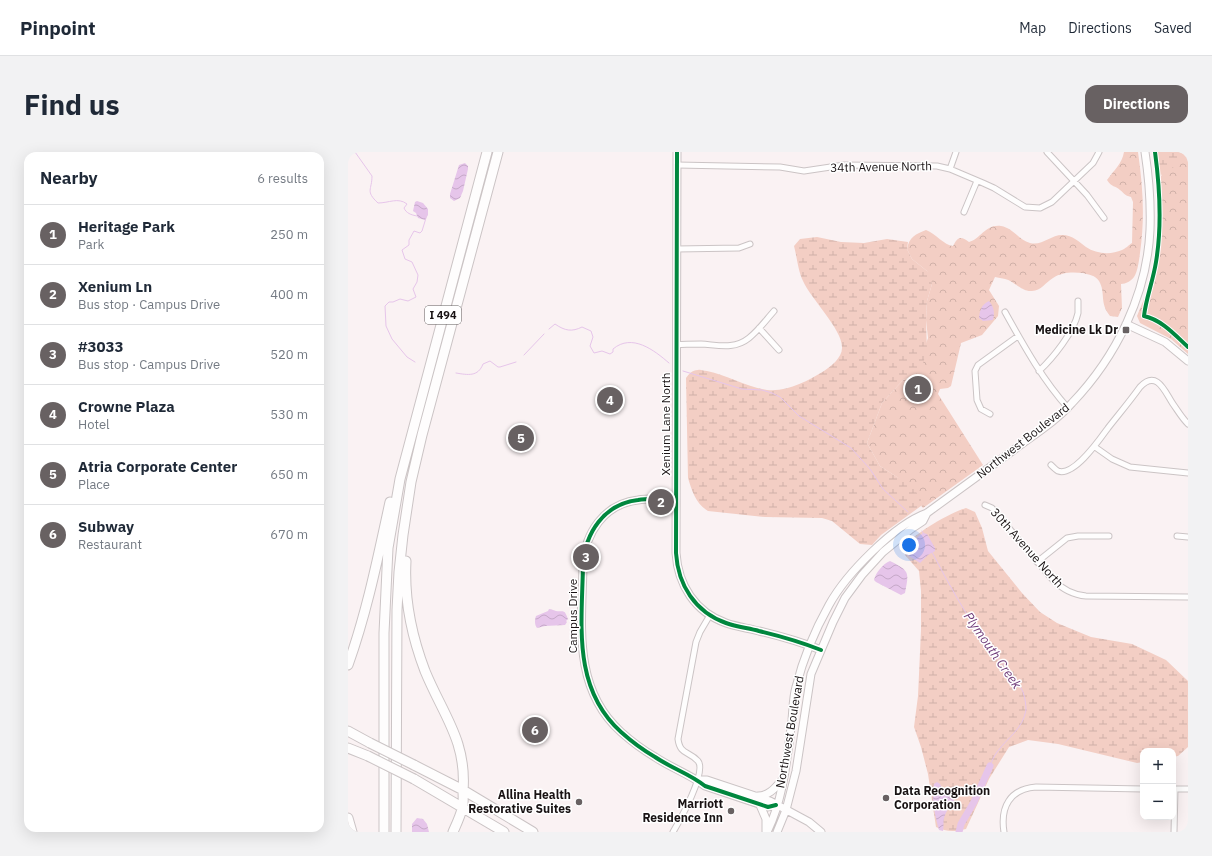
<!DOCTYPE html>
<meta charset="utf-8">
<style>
body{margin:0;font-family:"IBM Plex Sans",sans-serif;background:#f2f2f3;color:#1f2937}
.controls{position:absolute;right:12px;bottom:12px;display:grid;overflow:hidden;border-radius:8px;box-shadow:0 4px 16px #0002}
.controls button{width:36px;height:36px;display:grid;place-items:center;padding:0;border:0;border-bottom:1px solid #e0e1e3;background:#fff;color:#1f2937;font:20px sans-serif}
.you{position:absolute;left:561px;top:393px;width:14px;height:14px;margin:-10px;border:3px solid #fff;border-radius:50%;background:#1a73e8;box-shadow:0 0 0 6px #1a73e833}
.badge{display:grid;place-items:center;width:26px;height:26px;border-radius:50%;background:#686162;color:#fff;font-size:13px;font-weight:700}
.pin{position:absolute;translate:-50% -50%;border:2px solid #fff;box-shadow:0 1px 4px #0006}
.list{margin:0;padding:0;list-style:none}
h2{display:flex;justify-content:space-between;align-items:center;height:52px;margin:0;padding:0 16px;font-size:17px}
h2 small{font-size:13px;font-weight:400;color:#747a83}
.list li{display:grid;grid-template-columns:26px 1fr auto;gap:12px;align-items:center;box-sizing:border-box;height:60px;padding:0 16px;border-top:1px solid #e0e1e3}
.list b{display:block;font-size:15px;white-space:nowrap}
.list p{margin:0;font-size:13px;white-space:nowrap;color:#747a83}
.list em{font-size:13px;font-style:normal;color:#747a83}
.map{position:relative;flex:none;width:840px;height:680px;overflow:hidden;border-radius:12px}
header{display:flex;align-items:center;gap:24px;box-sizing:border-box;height:56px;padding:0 20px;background:#fff;border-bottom:1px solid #e0e1e3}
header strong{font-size:19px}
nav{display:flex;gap:22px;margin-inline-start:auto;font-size:14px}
.intro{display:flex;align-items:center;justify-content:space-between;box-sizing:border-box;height:96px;padding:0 24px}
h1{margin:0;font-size:28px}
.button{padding:10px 18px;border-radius:12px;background:#686162;color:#fff;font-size:14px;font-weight:700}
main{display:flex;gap:24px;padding:0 24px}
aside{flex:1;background:#fff;border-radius:12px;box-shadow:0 4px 16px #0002}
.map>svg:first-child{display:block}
</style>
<header>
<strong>Pinpoint</strong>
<nav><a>Map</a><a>Directions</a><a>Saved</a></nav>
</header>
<div class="intro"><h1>Find us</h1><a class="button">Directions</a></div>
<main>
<aside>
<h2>Nearby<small>6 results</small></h2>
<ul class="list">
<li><span class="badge">1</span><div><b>Heritage Park</b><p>Park</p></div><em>250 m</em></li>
<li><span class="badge">2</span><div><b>Xenium Ln</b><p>Bus stop · Campus Drive</p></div><em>400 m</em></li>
<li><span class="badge">3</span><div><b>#3033</b><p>Bus stop · Campus Drive</p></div><em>520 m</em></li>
<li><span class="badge">4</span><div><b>Crowne Plaza</b><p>Hotel</p></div><em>530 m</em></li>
<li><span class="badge">5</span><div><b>Atria Corporate Center</b><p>Place</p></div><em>650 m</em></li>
<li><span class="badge">6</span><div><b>Subway</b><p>Restaurant</p></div><em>670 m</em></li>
</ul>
</aside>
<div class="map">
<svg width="840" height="680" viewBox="0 0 840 680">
<defs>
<pattern id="forest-crowns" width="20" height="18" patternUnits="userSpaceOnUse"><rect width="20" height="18" fill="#f3cec4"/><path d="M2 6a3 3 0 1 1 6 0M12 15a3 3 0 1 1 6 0" fill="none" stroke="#d0b0a8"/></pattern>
<pattern id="wetland-marsh" width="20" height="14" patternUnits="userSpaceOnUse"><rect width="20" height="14" fill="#f3cec4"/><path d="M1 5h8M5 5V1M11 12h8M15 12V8" fill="none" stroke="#d0b0a8"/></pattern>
<pattern id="water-waves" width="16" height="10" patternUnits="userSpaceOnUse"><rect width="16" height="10" fill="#e6c5ea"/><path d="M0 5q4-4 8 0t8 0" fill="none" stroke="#c5a8c8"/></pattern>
</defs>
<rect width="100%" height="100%" fill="#faf2f3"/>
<path fill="url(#forest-crowns)" d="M776,0H790C795,35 797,66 792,101C791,108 790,119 786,125C783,129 778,132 773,132L774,156L770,165L762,164C751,151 758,141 751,129C747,123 741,123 735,121C724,120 714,120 705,126C698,130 693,139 684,139C674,140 666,129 657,127C654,126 650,126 647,125L641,138L651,154L650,164L634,183L613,191L603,234L600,236L592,237L590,242L635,313L575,356L552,327L532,314L519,291L534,251L555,228L567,223L580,186L578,168L579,149L584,132L579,119L564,107L559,97C561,85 568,82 578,78C588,82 596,93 605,94C610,84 613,84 621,90C633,87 637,72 653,74C665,76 671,88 682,91C694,94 703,83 714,83C725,83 731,90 738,95C748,102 763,103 774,98C777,97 781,93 784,91L785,50L783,45C776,43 777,42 772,38C767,33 764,36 759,28C766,18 774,12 776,0Z
M810,0H840V202L823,187L792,171L789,164C796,147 804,129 809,112C816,83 815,54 812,25L814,23Z"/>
<path fill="url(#wetland-marsh)" d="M809,0H840C833,4 832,11 826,15C819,20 817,17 812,25Z
M469,85L493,90L516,91L539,87L560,90L559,97L564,107L579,119L583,124L584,132L579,149L578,168L579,199L574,214L567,223L555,228L534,251L519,291L532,314L549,325L560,330L573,346V354L533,383L524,393L512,392L484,369L474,366L417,365L360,359C348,352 344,339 340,326L338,226C341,222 344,218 350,218C352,217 356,219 359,219C379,223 398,235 419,238C440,240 459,229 476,219C483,214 494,206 494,196C495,178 463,147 455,129C450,119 449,105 446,94L452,87Z
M618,356L627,360L634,376L640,399L674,441L692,460L709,471L743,485L784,492L818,508L840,529V595L830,604L825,605V599H795V610L789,611L710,592L680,588L661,595L641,627L618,677C607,680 598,680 588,675L580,622L573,595L566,575L570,544L573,478V439L571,419L557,403L556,394C568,381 601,361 618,356Z"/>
<path fill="url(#water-waves)" d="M117,11L120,14V17L115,39L112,46L106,49L102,46V42L111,13Z
M69,49L75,51L80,57V63L77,68L70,66L68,61L65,59L67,50Z
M641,149C646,155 647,160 645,168L635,169L631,166C632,158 633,153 641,149Z
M575,381L579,382L587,396V399L580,403L572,411L560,403L558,398L565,389Z
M542,409C562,419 561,420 557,441L553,443L528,430L526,428C528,420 535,412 542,409Z
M201,457C203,457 205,458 208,459C217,460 216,457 220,467L218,469L219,470L217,473L197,474L189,476C186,472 187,467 188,464L200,459Z
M589,630L592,632L595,638L605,644L606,649C602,654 598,659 596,666C595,670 596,674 595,679L591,678C587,663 583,647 586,632Z
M69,666L75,667L79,672L81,680H64V672Z"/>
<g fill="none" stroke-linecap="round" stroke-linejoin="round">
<path stroke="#e6c5ea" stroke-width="1" d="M7,0L24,24C24,38 17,39 30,51C41,51 50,45 59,52L56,56C58,61 63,63 69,64
M201,177L207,172C217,179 224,180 234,175L243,179L245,185L242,194L246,201L254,199L262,202L265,200V197C284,181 306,198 321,211
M176,203L196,182
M67,210L59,205L44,187L38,174L37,154L41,150H45L52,147L60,149L68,145L65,137L69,130L70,123L64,110L57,107L54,98L61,93V88L66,79L72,81L74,79L78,66
M335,219L394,237L414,238L424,241L432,245L451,264L503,296L522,317L535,337L560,360
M108,221C120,223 130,225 135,212L142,209L150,215H152L168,210
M574,379L576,382
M584,400C600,431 618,463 638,492C649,508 667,522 675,540C677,546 678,552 678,558C675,577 659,586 649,600C646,604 644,609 642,614"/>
<path stroke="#e6c5ea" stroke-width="7" d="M611,680L613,672L626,650L642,614"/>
<defs>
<path id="street" d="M699,0L739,43L756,66
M329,13L432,15L456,19L496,13L589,14L602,17L635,31L646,36L677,55L692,56L704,50L745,11L751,0
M602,17L608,0
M616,60L629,29
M329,97L391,96L402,92
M657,160C676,194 694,227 720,256
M411,176L431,198
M328,193C337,192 345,192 353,192C370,193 386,198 401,186C411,178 418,168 426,159
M691,219C705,206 726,180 730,161C730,158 730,153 730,149
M642,262L633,257L629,248L627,219L630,213L670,184
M747,295L764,307L782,315L840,321
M703,313C705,315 708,318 710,319C726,325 752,287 760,276C771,262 782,249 792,235C809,217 817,240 825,252C830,259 834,266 840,272
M637,353L644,356L704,427C714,437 724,443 738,444L840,445
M829,384L840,385
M689,410L719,386L730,384H761
M825,637H840
M325,680C332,668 359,620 350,609C341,599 332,603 330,587L348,490L352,480L362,463
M656,680C652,655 662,637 688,635L795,637
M826,680L827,637"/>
<path id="secondary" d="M329,0L328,401C330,433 347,460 378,471C389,475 400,476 411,479C432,484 453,490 473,498
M778,172L817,190L840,209
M328,348C315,347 302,346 290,348C256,352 237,381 235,413C234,472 224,536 273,580C283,589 295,598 307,605C323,616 342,622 357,634L420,655L428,653
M350,628H359L422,649L461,670L473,680
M410,644C421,644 427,636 434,628
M412,653L418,667V679
M419,680C436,646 439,605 444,568C445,557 445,545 448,535C455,507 467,478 481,453C498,422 546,373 579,361C609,339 638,318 667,297C687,282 708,269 724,251C768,205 799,143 802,78C803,52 801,26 797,0
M429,680L438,658L448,619L463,522L485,470L497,446L514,423L535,400L563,377L575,369L579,361"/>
<path id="highway" d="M58,409C56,446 64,485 77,519C95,563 119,589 115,639C115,645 116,652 114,657C112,665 108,673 105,680
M0,513C19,460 30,405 42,350
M0,579L22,591
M0,596L20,604
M66,613L115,638L185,680
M66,627L156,680
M0,666L4,680
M36,680V481L40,396L52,327L139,0
M48,680L49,458L51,420L55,383L63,330L74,283L150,0"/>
</defs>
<use href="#street" stroke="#cbc4c5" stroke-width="7"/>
<use href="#secondary" stroke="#cbc4c5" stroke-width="9"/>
<use href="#highway" stroke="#cbc4c5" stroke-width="11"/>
<use href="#street" stroke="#fefdfd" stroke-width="5"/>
<use href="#secondary" stroke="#fefdfd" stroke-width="7"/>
<use href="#highway" stroke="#fefdfd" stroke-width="9"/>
<defs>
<path id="highway-bridge" d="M22,591L66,613
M20,604L66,627"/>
</defs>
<use href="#highway-bridge" stroke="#cbc4c5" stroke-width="11" stroke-linecap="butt"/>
<use href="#highway-bridge" stroke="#fefdfd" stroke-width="9"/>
<defs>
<path id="cycleway" d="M329,0L328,401C330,433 347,460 378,471C389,475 400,476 411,479C432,484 453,490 473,498
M807,0C812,37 814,74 808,110C805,129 798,146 796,164C814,168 827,183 840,195
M328,348C315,347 302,346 290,348C256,352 237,381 235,413C234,472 224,536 273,580C283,589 295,598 307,605C323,616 342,622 357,634L420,655L428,653"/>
</defs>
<use href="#cycleway" stroke="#fff" stroke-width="6"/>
<use href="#cycleway" stroke="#00873e" stroke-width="4"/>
</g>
<g fill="#686162" stroke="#fff" stroke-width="1.5">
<rect x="774" y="174" width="8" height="8" rx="2"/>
<circle cx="538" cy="646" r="4"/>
<circle cx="231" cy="650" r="4"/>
<circle cx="383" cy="659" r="4"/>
</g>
<g text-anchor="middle" stroke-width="3" stroke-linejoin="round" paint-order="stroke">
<rect fill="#fff" stroke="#5e5a5a" stroke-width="1" x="77" y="154" width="36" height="18" rx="3"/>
<g font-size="11" font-weight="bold" fill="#191314">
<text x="95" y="167">I 494</text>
</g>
<g font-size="12" fill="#191314" stroke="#fff">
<text transform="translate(533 15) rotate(-1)" y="4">34th Avenue North</text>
<text transform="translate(318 272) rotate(-90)" y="4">Xenium Lane North</text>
<text transform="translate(675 289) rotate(-38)" y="4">Northwest Boulevard</text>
<text transform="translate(679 396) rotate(48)" y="4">30th Avenue North</text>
<text transform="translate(225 464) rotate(-90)" y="4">Campus Drive</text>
<text transform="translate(442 580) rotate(-80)" y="4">Northwest Boulevard</text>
</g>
<g font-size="12" font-weight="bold" fill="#191314" stroke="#fff" text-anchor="end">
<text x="770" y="182">Medicine Lk Dr</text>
<text x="546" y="643" text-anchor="start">Data Recognition<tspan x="546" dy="14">Corporation</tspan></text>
<text x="223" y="647">Allina Health<tspan x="223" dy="14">Restorative Suites</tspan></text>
<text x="375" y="656">Marriott<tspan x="375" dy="14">Residence Inn</tspan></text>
</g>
<g font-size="13" font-style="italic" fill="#6f3b79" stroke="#fff">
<text transform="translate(645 498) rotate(55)" y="5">Plymouth Creek</text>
</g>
</g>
</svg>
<div class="controls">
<button>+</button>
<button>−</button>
</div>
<div class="you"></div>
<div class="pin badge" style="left:570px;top:237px">1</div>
<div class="pin badge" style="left:313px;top:350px">2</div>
<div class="pin badge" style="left:238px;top:405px">3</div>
<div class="pin badge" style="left:262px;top:248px">4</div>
<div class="pin badge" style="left:173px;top:286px">5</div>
<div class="pin badge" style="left:187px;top:578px">6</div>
</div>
</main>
